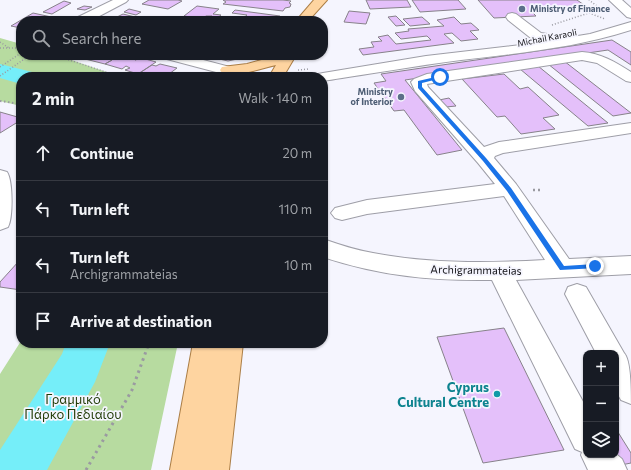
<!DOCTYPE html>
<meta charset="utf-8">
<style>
body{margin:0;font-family:Commissioner,sans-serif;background:#242831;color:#f1f3f6}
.controls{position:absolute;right:12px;bottom:12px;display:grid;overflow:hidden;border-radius:8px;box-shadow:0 1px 3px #0004}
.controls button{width:36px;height:36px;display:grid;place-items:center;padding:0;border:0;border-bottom:1px solid #363941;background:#171b24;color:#f1f3f6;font:20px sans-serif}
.stop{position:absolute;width:12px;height:12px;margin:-9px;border:3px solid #1a73e8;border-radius:50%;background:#fff}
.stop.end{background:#1a73e8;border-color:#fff;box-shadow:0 1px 4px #0008}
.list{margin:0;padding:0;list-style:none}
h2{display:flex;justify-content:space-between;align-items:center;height:52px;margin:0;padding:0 16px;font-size:17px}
h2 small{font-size:13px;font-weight:400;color:#9ea1a6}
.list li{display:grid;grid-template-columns:26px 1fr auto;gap:12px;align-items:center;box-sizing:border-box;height:56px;padding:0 16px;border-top:1px solid #363941}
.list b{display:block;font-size:15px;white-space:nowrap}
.list p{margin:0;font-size:13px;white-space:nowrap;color:#9ea1a6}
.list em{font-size:13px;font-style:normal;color:#9ea1a6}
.icon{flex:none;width:22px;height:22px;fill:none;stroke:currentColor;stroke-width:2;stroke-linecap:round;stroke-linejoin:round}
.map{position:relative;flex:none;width:631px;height:470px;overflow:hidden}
.search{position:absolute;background:#171b24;box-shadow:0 1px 3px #0004;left:16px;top:16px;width:312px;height:44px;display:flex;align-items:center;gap:10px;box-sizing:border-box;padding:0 14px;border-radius:16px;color:#9ea1a6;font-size:15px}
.panel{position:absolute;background:#171b24;box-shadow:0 1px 3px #0004;left:16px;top:72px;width:312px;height:276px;border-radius:16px}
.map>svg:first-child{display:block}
</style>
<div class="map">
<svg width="631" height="470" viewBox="0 0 631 470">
<rect width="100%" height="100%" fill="#f5f5fe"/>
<path fill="#b7dba0" d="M0,38L21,44V55H57L121,77H21V106L0,101Z
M21,341V343H178L151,470H0V374Z"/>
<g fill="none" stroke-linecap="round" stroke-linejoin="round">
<path fill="#75eef9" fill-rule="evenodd" d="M0,64L32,72L35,77H21V84L0,78Z
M66,343H110L95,382L47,470H0V450L62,354Z"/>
</g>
<path fill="#e4c0fa" stroke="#87828a" d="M149,0H178L182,1L168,9L142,4Z
M223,0H283L291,1L289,3L291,4L290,7L285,8L283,11L223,4L226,2Z
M366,0H407L411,7L370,9Z
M412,0H458L466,9L420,12Z
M478,0H577L587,7L530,10L536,16L494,18Z
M64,1L71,3L52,14L43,12Z
M84,6L92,7L85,10L77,9Z
M197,6L219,9L213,14L221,15L215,20L219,21H206L212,16H206L202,19L184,16Z
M129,9L141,12L136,15L124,12Z
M235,10L280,16L276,21H240L247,15L232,13Z
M349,11L370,13L366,24L344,22Z
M33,13L56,18L50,21H21V28L11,26Z
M123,14L147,20L109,21Z
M396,16L405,25L396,26L388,17Z
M422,17L430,24L410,26L403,19Z
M454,17L461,24L471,23L479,30L470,31L478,39L461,41L452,33L444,34L454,43L363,55L359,49L374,47L371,42L382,41L378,37L388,35L396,44L431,40L427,36L401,39L395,33L409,31L408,29L444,26L437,20Z
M612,40L631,52V65L608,50L405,80L462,150L437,155L404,110L394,111L374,83L386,81L381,74Z
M89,55H112L106,58L112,60L105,64L85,59L90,56Z
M112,55H131L139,58L135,60L142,58L156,62L138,74L125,70L130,68L126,66L122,69L105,64L112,60L106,58Z
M202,55H256L228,61Z
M564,61L631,113L613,116L548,64Z
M160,64L177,68L165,77H148L138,74L152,65L156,66Z
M538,66L608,123L588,126L520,69Z
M192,73L208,77H186Z
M504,74L520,89L528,87L559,115L543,118L555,129L521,134L505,116L497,117L462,79Z
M449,98L456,106L446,107L439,100Z
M0,112L21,118V120L0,133Z
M21,255V290L0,287V282L19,261Z
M504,328L564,450L483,463L437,337Z
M616,429L631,453V463L616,466L609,455H616Z"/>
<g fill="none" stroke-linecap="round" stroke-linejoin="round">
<defs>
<path id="minor" d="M113,0H128L126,2L90,21H74L76,18Z
M609,0H622L631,8V18L627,17Z
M512,13L516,14L541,33L553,35L555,38L553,40L590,34L631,22V30C576,48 518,53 461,60C415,66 369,74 323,81V77H316L318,74L323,73L426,56L546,42L532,39L508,20L506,17L508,14Z
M582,52C601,53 615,62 631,72V82L626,81L597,63L582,60L427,84L428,87L484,147L499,142L631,123V133L503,153L495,156L494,158L516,184L569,259L631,256V274L516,280L586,407V455H616V454L622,459L627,470H588L581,455L582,452L575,449L492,280C431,281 381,276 323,257V239C340,245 356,250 373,253C430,264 488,263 545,260L504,196L367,214L342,220L335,218L331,213L335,208L367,200L495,184L478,163L415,91L411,82L414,79L427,74Z
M161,55H184L257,74L259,77H235L163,58Z
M0,170L7,172C13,181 13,218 8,227L0,230Z
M577,284L586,287L624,353C631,360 631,391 631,404L621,400L616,391V353H596L565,294L568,287Z"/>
<path id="major" d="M314,0H327L308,21H296Z
M282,55H296L283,77H269L276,65C259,69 239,77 222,73L220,70L222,67L247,64L273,57L279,60Z
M193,343H243L229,470H170Z"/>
</defs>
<use href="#minor" stroke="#9e9ea7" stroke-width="2"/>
<use href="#major" stroke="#ab7e46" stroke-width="2"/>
<path stroke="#9a9aa1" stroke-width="1.5" stroke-dasharray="1 2" stroke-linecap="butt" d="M589,13L605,19
M552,25L601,9L589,0
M0,42L9,48
M0,48H21
M54,55L121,77
M0,67L21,53
M298,70L309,69
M0,76L30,55"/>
<path stroke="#9a9aa1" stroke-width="2" stroke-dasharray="1.5 2.5" stroke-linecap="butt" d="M118,76L121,77
M0,101L21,104"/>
<path stroke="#9a9aa1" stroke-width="2.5" stroke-dasharray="2 3" stroke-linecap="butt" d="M533,190H542"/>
<path stroke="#9a9aa1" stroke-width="3" stroke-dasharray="2.5 4" stroke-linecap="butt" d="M86,470L132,390L149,343"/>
<use href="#minor" fill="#fff" fill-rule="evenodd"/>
<use href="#major" fill="#fed4a0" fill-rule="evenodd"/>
</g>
<path fill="#1a73e8" d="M440,76L442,78L422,83V87L486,158L511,188L564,266L595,264L599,266L598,268L560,270L507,191L483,161L418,88V81Z"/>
<g fill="#5c6f8a" stroke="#f5f5fe" stroke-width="1.5">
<circle cx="522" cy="9" r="4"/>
<circle cx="401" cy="97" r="4"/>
</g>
<circle fill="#0f9aa8" stroke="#f5f5fe" stroke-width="1.5" cx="497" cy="394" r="4"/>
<g text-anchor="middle" stroke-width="3.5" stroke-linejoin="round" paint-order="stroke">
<g font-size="9" font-weight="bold" fill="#4e5e75" stroke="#f5f5fe" text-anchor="start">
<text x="530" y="12">Ministry of Finance</text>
<text x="393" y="95" text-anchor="end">Ministry<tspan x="393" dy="10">of Interior</tspan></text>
</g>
<g font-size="9" fill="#121216" stroke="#f5f5fe">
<text transform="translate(547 38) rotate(-11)" y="3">Michail Karaoli</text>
</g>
<g font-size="11" fill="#121216" stroke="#f5f5fe">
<text transform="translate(476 270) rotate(1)" y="4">Archigrammateias</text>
</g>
<g font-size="13" font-weight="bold" fill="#0d838f" stroke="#f5f5fe" text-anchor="end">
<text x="489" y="392">Cyprus<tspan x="489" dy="15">Cultural Centre</tspan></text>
</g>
<g font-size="13" fill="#1f3a04" stroke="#f5f5fe">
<text x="73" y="404">Γραμμικό<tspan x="73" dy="15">Πάρκο Πεδιαίου</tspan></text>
</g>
</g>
</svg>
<div class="controls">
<button>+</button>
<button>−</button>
<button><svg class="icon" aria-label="layers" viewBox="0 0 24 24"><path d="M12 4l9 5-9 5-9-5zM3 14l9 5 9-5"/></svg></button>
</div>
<div class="stop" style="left:440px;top:77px"></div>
<div class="stop end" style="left:595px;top:266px"></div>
<div class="search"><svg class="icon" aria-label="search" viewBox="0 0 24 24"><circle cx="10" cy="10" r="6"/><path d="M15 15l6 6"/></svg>Search here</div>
<section class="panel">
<h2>2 min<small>Walk · 140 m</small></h2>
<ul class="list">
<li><svg class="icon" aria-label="ahead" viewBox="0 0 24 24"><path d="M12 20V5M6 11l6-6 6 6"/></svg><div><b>Continue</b></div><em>20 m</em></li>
<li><svg class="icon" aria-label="left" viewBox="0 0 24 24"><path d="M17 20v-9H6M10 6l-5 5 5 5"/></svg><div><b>Turn left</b></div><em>110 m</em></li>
<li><svg class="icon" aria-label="left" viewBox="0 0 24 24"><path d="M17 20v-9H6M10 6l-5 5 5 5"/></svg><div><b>Turn left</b><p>Archigrammateias</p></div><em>10 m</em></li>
<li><svg class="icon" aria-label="arrive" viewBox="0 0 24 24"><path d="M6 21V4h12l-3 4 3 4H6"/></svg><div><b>Arrive at destination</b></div></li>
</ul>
</section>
</div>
